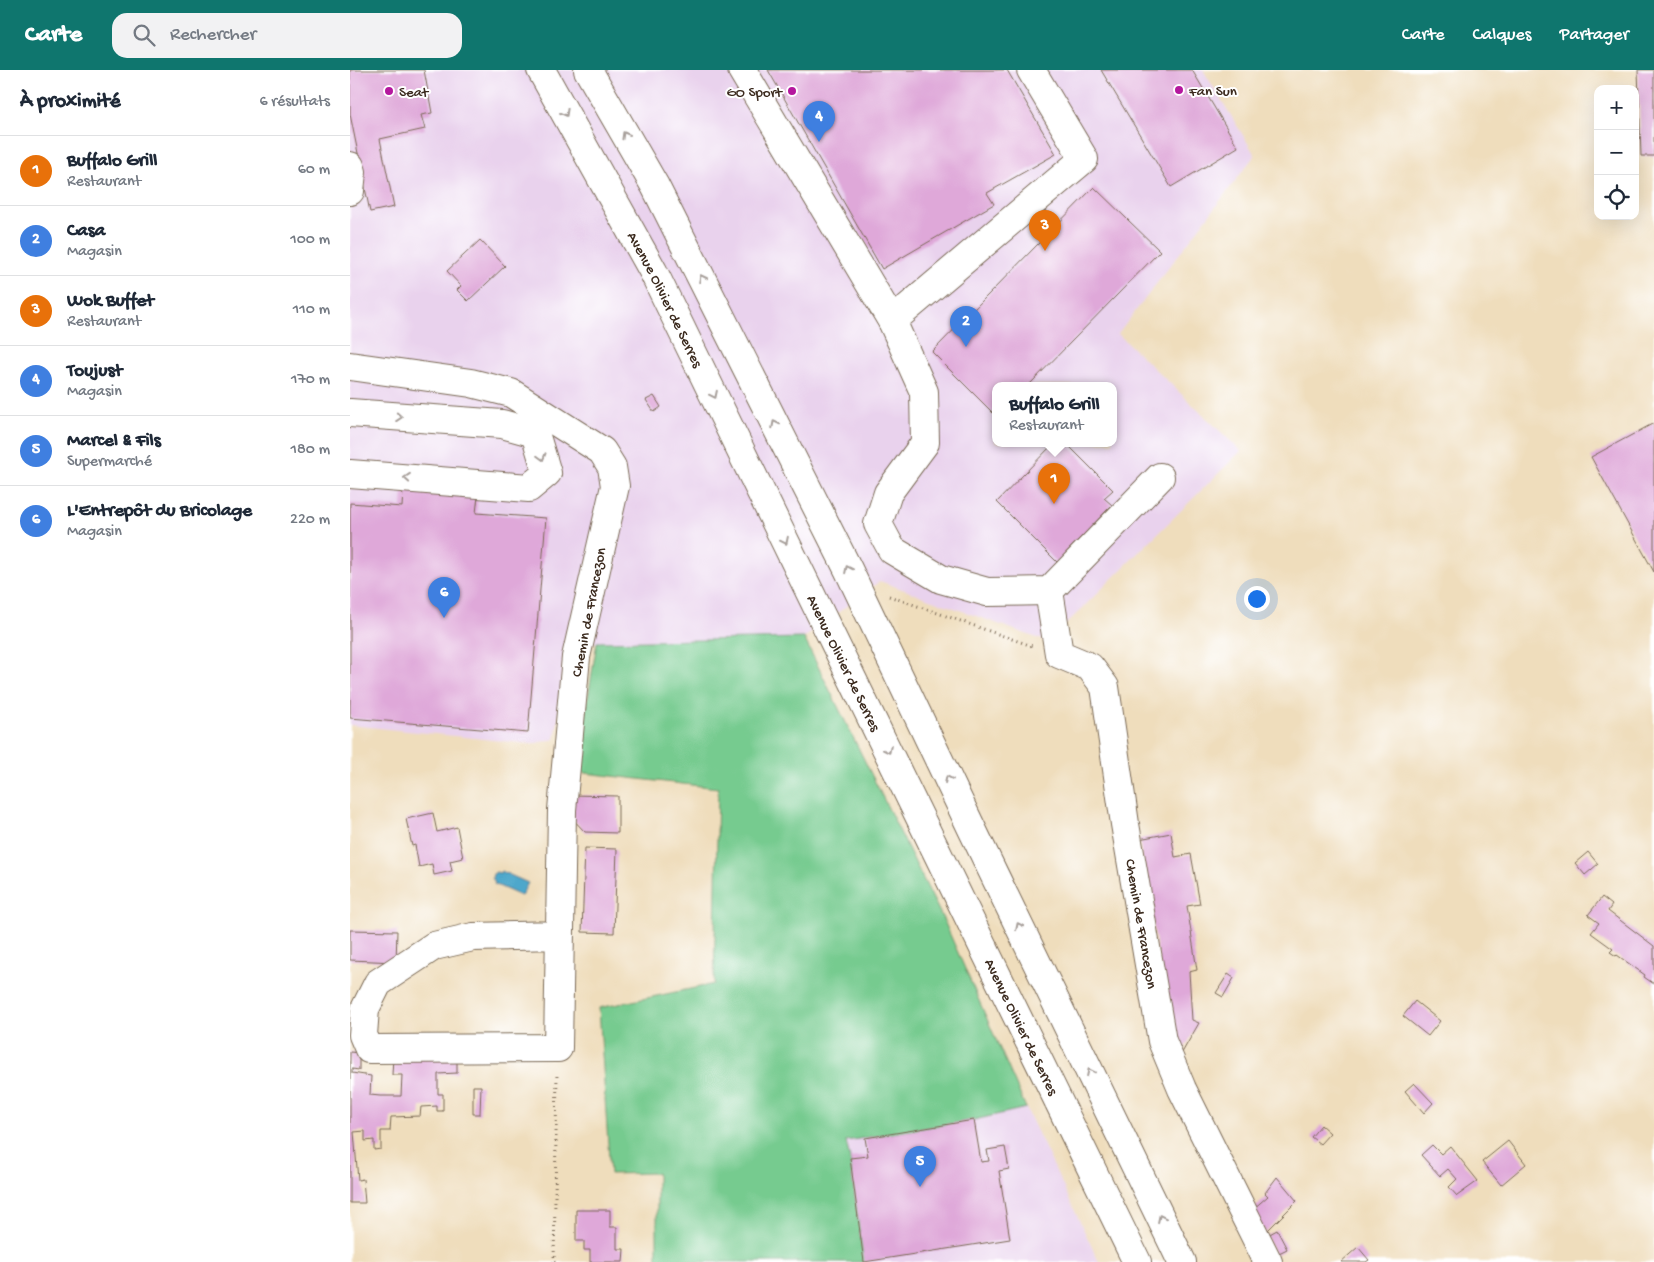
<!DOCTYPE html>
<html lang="fr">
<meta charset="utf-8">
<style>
body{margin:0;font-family:"Gochi Hand",sans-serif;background:#f2f2f3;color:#1f2937}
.controls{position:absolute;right:15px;top:15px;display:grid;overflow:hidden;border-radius:10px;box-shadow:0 5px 20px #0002}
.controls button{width:45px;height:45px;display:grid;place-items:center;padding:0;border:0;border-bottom:1px solid #e0e1e3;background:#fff;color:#1f2937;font:25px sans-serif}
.you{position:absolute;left:906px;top:528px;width:18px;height:18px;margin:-12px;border:4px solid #fff;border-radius:50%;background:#1a73e8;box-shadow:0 0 0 8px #1a73e833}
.badge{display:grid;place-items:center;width:32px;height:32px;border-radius:50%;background:#0f766e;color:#fff;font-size:16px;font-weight:700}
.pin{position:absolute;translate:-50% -41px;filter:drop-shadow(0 1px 2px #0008)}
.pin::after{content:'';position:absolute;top:26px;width:18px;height:15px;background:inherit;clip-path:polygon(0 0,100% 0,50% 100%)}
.popup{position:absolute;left:642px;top:312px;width:125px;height:65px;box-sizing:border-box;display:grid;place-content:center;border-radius:10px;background:#fff;filter:drop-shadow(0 1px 4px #0005);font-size:16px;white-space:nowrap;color:#747a83}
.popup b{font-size:19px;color:#1f2937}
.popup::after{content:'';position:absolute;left:50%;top:100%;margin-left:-10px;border:10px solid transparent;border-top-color:#fff}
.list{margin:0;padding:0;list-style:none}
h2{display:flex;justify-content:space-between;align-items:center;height:65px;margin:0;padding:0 20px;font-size:21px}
h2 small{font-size:16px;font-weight:400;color:#747a83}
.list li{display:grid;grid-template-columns:32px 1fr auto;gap:15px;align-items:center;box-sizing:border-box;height:70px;padding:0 20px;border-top:1px solid #e0e1e3}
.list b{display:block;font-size:19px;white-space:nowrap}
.list p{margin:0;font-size:16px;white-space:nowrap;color:#747a83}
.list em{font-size:16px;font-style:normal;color:#747a83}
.icon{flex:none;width:28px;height:28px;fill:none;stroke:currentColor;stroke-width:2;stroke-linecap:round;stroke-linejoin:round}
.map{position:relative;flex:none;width:1304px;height:1192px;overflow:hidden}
header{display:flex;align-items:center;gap:30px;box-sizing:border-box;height:70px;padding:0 25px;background:#0f766e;color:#fff}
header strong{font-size:24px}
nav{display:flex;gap:28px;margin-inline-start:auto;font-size:18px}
.search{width:350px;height:45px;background:#f2f2f3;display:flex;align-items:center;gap:12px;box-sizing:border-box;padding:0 18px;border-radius:15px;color:#747a83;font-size:19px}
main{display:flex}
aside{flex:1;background:#fff}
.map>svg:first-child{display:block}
</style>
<header>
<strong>Carte</strong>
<div class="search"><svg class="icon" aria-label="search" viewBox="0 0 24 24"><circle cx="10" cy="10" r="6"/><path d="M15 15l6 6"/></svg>Rechercher</div>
<nav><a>Carte</a><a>Calques</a><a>Partager</a></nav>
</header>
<main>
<aside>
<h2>À proximité<small>6 résultats</small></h2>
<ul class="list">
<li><span class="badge" style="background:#e8710a">1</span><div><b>Buffalo Grill</b><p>Restaurant</p></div><em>60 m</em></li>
<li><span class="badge" style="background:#3f7fe0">2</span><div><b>Casa</b><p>Magasin</p></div><em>100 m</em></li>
<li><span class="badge" style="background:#e8710a">3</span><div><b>Wok Buffet</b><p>Restaurant</p></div><em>110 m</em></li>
<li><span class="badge" style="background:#3f7fe0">4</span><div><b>Toujust</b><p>Magasin</p></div><em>170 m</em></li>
<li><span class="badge" style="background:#3f7fe0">5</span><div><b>Marcel &amp; Fils</b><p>Supermarché</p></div><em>180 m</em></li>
<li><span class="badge" style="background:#3f7fe0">6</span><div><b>L'Entrepôt du Bricolage</b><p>Magasin</p></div><em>220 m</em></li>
</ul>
</aside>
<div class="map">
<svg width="1304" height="1192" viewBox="0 0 1304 1192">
<rect width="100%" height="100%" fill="#fff"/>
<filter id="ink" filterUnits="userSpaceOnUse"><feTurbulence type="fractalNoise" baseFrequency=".02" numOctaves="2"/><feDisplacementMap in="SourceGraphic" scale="10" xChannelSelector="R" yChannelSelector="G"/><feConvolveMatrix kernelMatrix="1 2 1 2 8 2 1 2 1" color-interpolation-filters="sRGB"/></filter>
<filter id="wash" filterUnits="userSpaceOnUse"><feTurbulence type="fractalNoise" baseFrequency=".0096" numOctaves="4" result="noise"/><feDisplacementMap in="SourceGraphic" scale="20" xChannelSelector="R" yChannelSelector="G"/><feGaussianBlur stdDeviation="1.12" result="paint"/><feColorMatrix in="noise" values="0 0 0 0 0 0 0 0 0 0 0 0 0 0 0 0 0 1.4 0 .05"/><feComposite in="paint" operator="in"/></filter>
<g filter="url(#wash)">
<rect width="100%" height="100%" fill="#efddbc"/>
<path fill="#e9d2ed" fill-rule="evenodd" d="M0,0H853L905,85L768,264L891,381L698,572L530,511L454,568L220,573L205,669L181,674L0,655ZM645,315H763V373H645Z
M676,1038L749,1192H514L500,1089L496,1071L624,1050Z"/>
<path fill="#76cb8f" stroke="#587a56" d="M454,568L595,853L676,1038L624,1050L496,1071L500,1089L514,1192H307V1103L260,1104L249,938L364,914L368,718L226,702L247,572Z"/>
<path fill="#4da7cb" stroke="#446874" d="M151,801L178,813L171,826L144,814L145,812L142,808L143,804L146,802L150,803Z"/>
<g id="blocks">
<path fill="#dfa8d9" d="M0,0H74L82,43L71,45L75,59L30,69L44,137L20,142L0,44Z
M418,0H657L706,84L637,123L644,134L532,199Z
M751,0H842L888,77L821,117Z
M1288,0H1304V86H1291Z
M744,117L810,181L679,315H645V345L582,282Z
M130,170L155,196L118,231L107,220L111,216L97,201Z
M304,326L311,337L304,342L296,330Z
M1304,353V502L1241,387Z
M716,373L763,420L754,428L762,435L707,492L647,432L702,375L708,381Z
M53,420L128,426L126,443L196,448L178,663L0,648V433L52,437Z
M221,725L268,726V763L235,762L219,745Z
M83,743L87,762L107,757L113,788L100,791L102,801L84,805L82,794L69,797L65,775L62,776L56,749Z
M821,763L825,787L841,784L850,834L837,836L847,900L839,902L842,950L849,953L829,988L817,941L789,769Z
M235,778L267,779L264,863L232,862Z
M1238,782L1248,794L1235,805L1225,793Z
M1252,827L1262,835L1258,841L1304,876V914L1294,907L1295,905L1267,885L1266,886L1260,882L1263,879L1241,863L1249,853L1238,845Z
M0,860L47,861L46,892L0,890Z
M878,904L884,908L873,927L866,923Z
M1065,931L1090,951L1078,966L1053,946Z
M0,982L9,983V1000L2,999V1003L21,1006L20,1025L30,1026H51L52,1005H42L43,987L107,985V1003L88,1004V1024H93V1041H87V1036L71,1037L70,1046L41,1047L40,1061H31V1079L24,1080V1070L15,1071V1061L4,1062L8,1110L13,1109L15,1133H0Z
M1064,1013L1083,1033L1074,1043L1055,1021Z
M123,1016H131L130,1044H123Z
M624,1050L631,1092L639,1091L637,1080L655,1077L659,1099L649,1101L660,1169L514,1192L500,1088L518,1086L515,1068Z
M971,1055L980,1063L970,1074L961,1067Z
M1158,1071L1176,1094L1151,1115L1132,1092Z
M1082,1075L1091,1084L1100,1076L1128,1111L1107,1126L1099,1117L1107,1109L1098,1099L1090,1106L1071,1085Z
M927,1107L947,1131L915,1163L902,1140L918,1126L915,1123Z
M226,1140H260V1157H267V1179H274L273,1192H240V1180H234V1171H226Z
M927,1160L937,1179L925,1185L916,1166Z
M1008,1177L1019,1190L1016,1192H991Z"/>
</g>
</g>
<g filter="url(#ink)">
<use href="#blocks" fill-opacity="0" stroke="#7a6955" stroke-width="1"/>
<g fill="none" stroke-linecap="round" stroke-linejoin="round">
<defs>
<g id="minor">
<path d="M392,0L542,251L734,89L681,0"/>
<path d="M0,96L2,102L0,121"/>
<path d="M542,251L574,322L575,373L538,423L528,454L542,480L591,509L637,522L699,521L810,407"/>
<path d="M0,296L121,313L161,323L252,381L262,397L265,416L226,587L212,740L208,978L19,979L13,965L15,939L28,913L84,876L123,867L210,865"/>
<path d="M0,343L152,354L185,363L197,403L179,418L0,404"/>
<path id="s1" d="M699,521L709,584L740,597L755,617L775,754L812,971L832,1019L918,1192"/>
</g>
<g id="major">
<path id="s2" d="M191,0L303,201L787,1192"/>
<path d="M238,0L305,116L498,499L622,759L832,1192"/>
</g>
</defs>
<use href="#minor" stroke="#7a6955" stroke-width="30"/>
<use href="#major" stroke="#7a6955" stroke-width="30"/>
<path stroke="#7a6955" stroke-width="3" stroke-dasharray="1 4" stroke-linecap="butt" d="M539,526L682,576
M204,1192L207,1003"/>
<use href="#minor" stroke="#fff" stroke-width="28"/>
<use href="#major" stroke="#fff" stroke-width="28"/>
</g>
<defs><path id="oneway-chevron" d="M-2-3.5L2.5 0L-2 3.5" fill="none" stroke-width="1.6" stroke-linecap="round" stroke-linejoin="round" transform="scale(1.25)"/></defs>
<g stroke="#a79f9a">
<use href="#oneway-chevron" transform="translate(215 43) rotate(61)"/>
<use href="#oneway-chevron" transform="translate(275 65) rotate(-120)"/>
<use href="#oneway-chevron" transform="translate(352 208) rotate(-117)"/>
<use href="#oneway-chevron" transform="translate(364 325) rotate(64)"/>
<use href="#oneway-chevron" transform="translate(49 347) rotate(4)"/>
<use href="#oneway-chevron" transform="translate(425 354) rotate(-117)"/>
<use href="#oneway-chevron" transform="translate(192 387) rotate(74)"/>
<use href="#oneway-chevron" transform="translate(57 408) rotate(-175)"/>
<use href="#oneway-chevron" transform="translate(435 471) rotate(64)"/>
<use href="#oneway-chevron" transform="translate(498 499) rotate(-116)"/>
<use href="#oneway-chevron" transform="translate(538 680) rotate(64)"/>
<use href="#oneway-chevron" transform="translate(598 709) rotate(-115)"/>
<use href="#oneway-chevron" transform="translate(669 856) rotate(-116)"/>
<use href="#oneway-chevron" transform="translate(740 1002) rotate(-116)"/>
<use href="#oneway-chevron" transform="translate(811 1148) rotate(-116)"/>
</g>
</g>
<g fill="#b5179e" stroke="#fff" stroke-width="2">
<circle cx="829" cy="20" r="5"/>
<circle cx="39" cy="21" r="5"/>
<circle cx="442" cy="21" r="5"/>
</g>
<g text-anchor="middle" stroke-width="4" stroke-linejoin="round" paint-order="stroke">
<g font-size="15" fill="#3b2a1e" stroke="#fff" text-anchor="start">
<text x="839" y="25">Fan Sun</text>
<text x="49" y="26">Seat</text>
<text x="432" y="26" text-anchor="end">GO Sport</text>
</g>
<g font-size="15" fill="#3b2a1e" stroke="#fff">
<text dy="5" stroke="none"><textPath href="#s2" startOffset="261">Avenue Olivier de Serres</textPath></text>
<text transform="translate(238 542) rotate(-79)" y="5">Chemin de Francezon</text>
<text dy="5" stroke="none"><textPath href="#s2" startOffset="666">Avenue Olivier de Serres</textPath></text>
<text dy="5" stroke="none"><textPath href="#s1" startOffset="362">Chemin de Francezon</textPath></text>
<text dy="5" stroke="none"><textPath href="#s2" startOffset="1071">Avenue Olivier de Serres</textPath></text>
</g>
</g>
</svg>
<div class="controls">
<button>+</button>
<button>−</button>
<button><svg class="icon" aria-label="locate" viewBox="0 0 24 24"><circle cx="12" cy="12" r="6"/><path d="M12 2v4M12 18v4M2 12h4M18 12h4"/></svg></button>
</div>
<div class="you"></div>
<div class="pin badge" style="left:704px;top:434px;background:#e8710a">1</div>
<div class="popup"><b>Buffalo Grill</b>Restaurant</div>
<div class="pin badge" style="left:616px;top:277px;background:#3f7fe0">2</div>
<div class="pin badge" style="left:695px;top:181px;background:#e8710a">3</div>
<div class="pin badge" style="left:469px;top:72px;background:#3f7fe0">4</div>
<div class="pin badge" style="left:570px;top:1117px;background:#3f7fe0">5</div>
<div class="pin badge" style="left:94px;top:548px;background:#3f7fe0">6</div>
</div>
</main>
